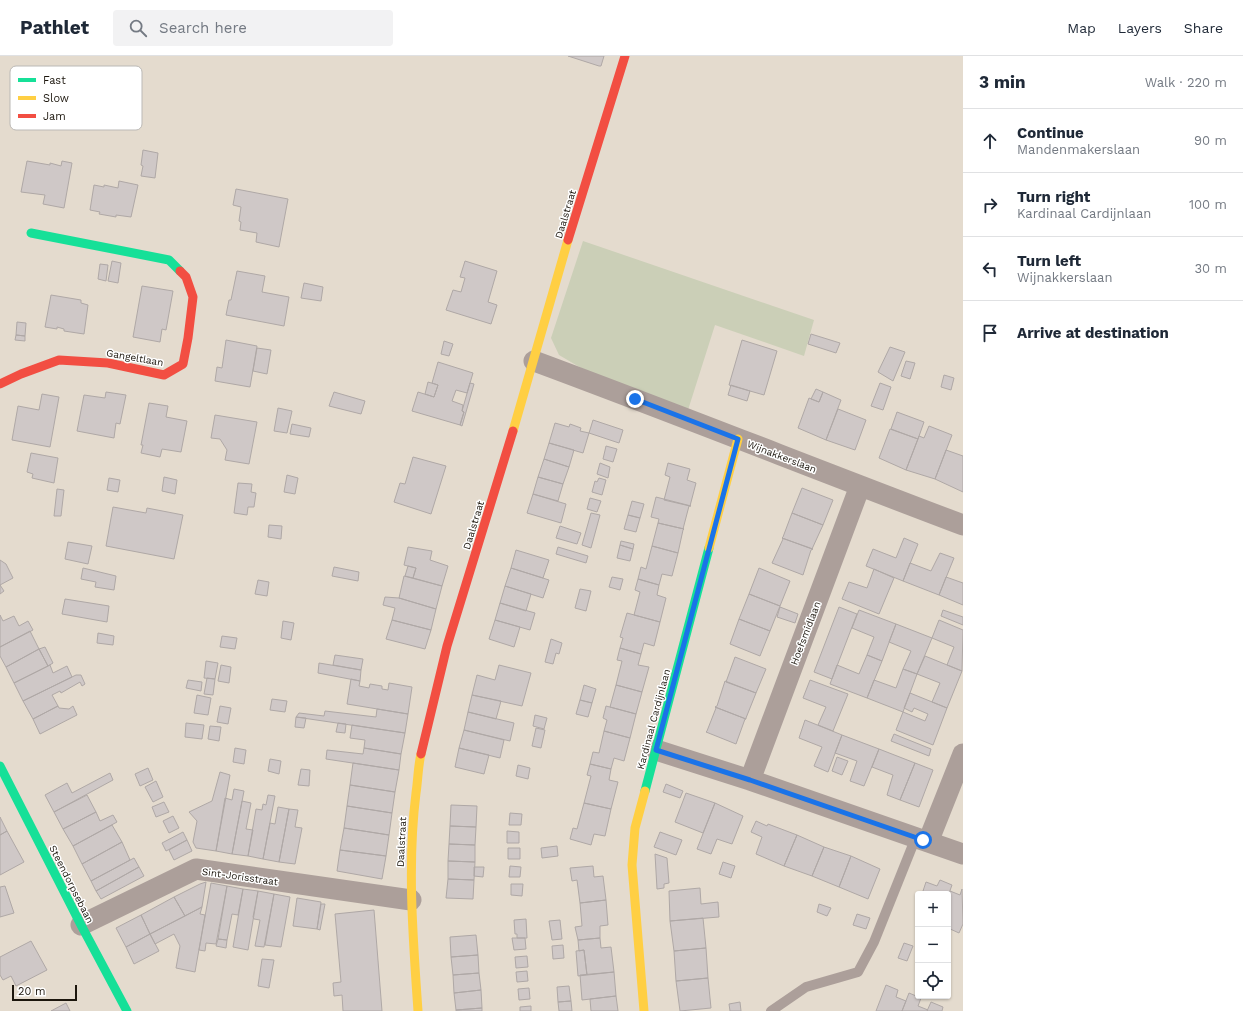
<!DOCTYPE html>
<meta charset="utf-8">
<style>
body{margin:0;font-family:"Work Sans",sans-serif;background:#f2f2f3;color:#1f2937}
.controls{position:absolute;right:12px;bottom:12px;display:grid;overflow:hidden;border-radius:4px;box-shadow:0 1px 3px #0004}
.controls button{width:36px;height:36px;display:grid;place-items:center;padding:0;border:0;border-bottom:1px solid #e0e1e3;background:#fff;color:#1f2937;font:20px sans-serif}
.scale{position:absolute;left:12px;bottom:10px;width:65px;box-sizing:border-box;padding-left:4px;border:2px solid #1c160d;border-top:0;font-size:11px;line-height:14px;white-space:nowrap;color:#1c160d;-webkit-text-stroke:3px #fff;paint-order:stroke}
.stop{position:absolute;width:12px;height:12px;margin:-9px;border:3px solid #1a73e8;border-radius:50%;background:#fff}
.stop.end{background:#1a73e8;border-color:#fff;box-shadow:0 1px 4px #0008}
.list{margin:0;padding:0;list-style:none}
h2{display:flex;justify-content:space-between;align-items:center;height:52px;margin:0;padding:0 16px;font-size:17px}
h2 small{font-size:13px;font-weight:400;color:#747a83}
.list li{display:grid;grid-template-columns:26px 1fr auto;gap:12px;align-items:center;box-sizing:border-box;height:64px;padding:0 16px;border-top:1px solid #e0e1e3}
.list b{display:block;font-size:15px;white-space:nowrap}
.list p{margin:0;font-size:13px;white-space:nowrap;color:#747a83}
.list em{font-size:13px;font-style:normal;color:#747a83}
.icon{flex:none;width:22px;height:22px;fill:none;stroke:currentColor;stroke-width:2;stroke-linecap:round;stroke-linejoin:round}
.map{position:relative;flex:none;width:963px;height:955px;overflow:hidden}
header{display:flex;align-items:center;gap:24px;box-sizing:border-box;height:56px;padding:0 20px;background:#fff;border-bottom:1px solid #e0e1e3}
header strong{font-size:19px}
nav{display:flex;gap:22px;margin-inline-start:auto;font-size:14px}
.search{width:280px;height:36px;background:#f2f2f3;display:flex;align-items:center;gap:10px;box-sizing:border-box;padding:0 14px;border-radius:4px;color:#747a83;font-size:15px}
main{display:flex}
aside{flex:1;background:#fff}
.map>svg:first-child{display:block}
</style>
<header>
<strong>Pathlet</strong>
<div class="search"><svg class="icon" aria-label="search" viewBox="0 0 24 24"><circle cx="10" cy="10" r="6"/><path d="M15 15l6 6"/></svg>Search here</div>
<nav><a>Map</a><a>Layers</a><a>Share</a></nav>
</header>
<main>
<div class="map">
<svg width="963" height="955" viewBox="0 0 963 955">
<rect width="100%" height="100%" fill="#e4dbce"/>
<path fill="#cbcfb7" d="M583,185L814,264L804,300L715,269L688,354L593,319L559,299L551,282Z"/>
<path fill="#cfc8c7" stroke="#afa8a6" d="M568,0H604L601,10H599Z
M143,94L158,97L155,122L141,120L143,110L141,109Z
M27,105L50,109V107L61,110L62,105L72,107L64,152L43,148L45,139L21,136Z
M119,125L138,129L131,161L116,159V161L99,158L100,156L90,154L94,129L104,131V129L118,132Z
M236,133L288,143L279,191L256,186L257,177L240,174L241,166L239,165L241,151L233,149Z
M112,205L121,207L118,227L108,225Z
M465,205L497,215L488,246L497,249L491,268L446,254L453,234L461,236L465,222L460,221Z
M100,208L108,209L106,225L98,223Z
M237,215L265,220L262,236L289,241L284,270L226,259L229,244H231Z
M304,227L323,231L321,245L301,242Z
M142,230L173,235L166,274L162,273L160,286L133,281Z
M51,239L81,244V247L88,249L84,278L64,275V273L57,271V273L45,271Z
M17,266L26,267L25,280L16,279Z
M811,278L840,287L836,297L808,288Z
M16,279L25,280V285L15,284Z
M226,284L257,290L250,331L215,325L217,311L222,312Z
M742,284L777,295L764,339L729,329Z
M444,285L453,288L449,300L441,298Z
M890,291L905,296L893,325L878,316Z
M257,292L271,294L267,318L253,315Z
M906,305L915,307L910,323L901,320Z
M438,306L473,317L467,337L456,334L452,345L463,349L462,355L464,356L460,369L412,355L418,336L434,341L438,329L432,327Z
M944,319L954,322L951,334L941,331Z
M428,326L438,329L434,341L425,338Z
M470,327L474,328L462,370L460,369L464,356L462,355Z
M880,327L891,331L883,354L871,350Z
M731,329L750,335L747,345L728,339Z
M816,333L823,336L819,346L811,343Z
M106,336L126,339L120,368L116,367L114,382L77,375L84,339L105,342Z
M334,336L365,345L361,358L329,350Z
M823,336L841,344L826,384L798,372L809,342L819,346Z
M42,338L59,341L50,391L12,384L18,350L39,354Z
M149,347L168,350L166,361L187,365L181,396L162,393L160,401L141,397L143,389H141Z
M278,352L292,355L287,377L274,375Z
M838,353L866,364L855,394L826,384Z
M897,356L924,366L918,383L891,373Z
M215,359L257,366L249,408L225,404L227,394L220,383L211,382Z
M593,364L623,374L619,387L589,377Z
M555,367L569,371L570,368L581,372L580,375L589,377L583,397L549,387Z
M292,368L311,372L309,381L290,378Z
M929,370L952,379L935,423L906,414L919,380L924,382Z
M890,373L918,383L906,414L879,402Z
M549,387L574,394L569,411L544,403Z
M606,390L617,393L613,406L603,403Z
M946,394L963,400V436L935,423Z
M31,397L58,402L54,427L32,422L33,418L27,416Z
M413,401L446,410L431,458L394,446L400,427L405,428Z
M544,403L569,411L563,428L538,421Z
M600,407L610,411L608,422L597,418Z
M668,407L690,413L687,424L696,427L690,450L664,444L670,421L665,419Z
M287,419L298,422L295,438L284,436Z
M164,421L177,424L175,438L162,435Z
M538,421L563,428L558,445L533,438Z
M109,422L120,424L118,436L107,434Z
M599,422L606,424L602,439L592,436L595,425L597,426Z
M238,427L252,428L251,436L256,437L254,451H248L247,459L234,457Z
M802,432L833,444L823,469L792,457Z
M57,433L64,434L61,460H54Z
M533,438L566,448L561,467L527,457Z
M656,441L691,450H689L683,473H684L658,467L659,463L651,461Z
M590,442L601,445L597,456L587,453Z
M632,445L644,448L640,462L628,459Z
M113,451L146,457L147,452L183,459L174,503L106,490Z
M591,457L600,459L591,492L582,489Z
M792,457L823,469L812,493L782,482L783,481Z
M628,459L640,462L636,476L624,473Z
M658,467L684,473L683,474L678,497L652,490Z
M269,469L282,470L281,483L268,481Z
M560,470L581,477L577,488L556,482Z
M782,482L813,493L811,494L803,519L772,507L783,483Z
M904,482L918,488L903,525L866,510L873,493L896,502Z
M621,485L634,488L633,493L620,489Z
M68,486L92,490L88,508L65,503Z
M620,489L633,493L630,505L617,502Z
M652,490L678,497L672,520L662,518L659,529L638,523L641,511L646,513Z
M408,491L432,495L430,504L448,510L442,530L413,522L416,512L404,509Z
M558,491L588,500L586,507L556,498Z
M516,494L549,504L543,522L511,512Z
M940,497L954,502L939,539L903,525L910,507L931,515Z
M0,504L6,508L13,522L0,529L4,535L0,538Z
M408,510L416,512L413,522L405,520Z
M334,511L359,516L358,525L332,520Z
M83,512L116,520L114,534L95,531L96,526L81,523Z
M511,512L549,524L543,542L505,530Z
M759,512L790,525L780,550L749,538Z
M874,513L894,522L879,558L842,543L849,526L867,532Z
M404,520L442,530L436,553L399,542Z
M612,521L623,523L620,534L609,531Z
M946,521L963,527V549L939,539Z
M638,523L659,529L657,539L666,542L660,566L634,559L640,536L635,534Z
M258,524L269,526L267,540L255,538Z
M505,530L531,538L526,555L500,547Z
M580,533L591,535L586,555L575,552Z
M749,538L780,550L770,575L739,563Z
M385,541L399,542L436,553L431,574L392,564L395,552L383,549Z
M65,543L109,550L107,566L62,558Z
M500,547L535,557L530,574L495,564Z
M780,551L798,558L795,567L777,561Z
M839,551L857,558L832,623L814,616Z
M859,554L896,568L882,605L867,599L874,581L852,572Z
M943,554L963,561V569L941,560Z
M627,557L660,566L654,590L644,587L641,598L620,592L623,582L620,581Z
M0,559L3,565L14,560L19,570L28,565L33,574L0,591Z
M739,563L770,575L760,600L730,588Z
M392,564L431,574L425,593L386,583Z
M495,564L520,571L514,591L489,583Z
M939,564L963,574L962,615L947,609L954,591L932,582Z
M283,565L294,567L291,584L281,582Z
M896,568L932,582L917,618L903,613L911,595L889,586Z
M30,575L39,593L6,611L0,600V591Z
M98,577L114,580L113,589L97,587Z
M222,580L237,582L235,593L220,591Z
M551,583L562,587L559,598L556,597L553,608L545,606Z
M45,591L53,607L48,610L39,593Z
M620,592L641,598L638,609L649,611L642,636L616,629L622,605L617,604Z
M39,593L48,610L14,627L6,611Z
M335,599L363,603L361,614L333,609Z
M867,599L882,605L867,642L830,628L837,609L859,618Z
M925,600L962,615L947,652L932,646L940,627L917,618Z
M735,601L766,613L756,637L726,626Z
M206,605L218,607L215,623L204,622Z
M319,607L361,614L360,625L318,617Z
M50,609L53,617L67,610L72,621L23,645L14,627Z
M221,609L231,611L229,627L218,625Z
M499,609L531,617L522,650L472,639L477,619L495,624Z
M903,613L917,618L903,656L867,642L874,624L896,632Z
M76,619H81L85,628L82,630L80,626L61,637L60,635L52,639L58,650L33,663L23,645Z
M207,622L215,623L213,639L204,638Z
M351,623L360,625L359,630L369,632L370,628L382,630V633L388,634L389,627L412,631L408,658L347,648Z
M188,624L202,626L201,635L186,632Z
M810,624L848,638L833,675L818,669L826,651L803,642Z
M725,625L756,637L746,662V663L715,651L717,650Z
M584,629L596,633L592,647L580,644Z
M616,629L642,636L636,658L610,651Z
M910,637L947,652L933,689L896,674L903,656L925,665L928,658L914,652L912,656L904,652Z
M197,639L211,642L208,659L194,657Z
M472,639L501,645L496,663L468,656Z
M272,643L287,645L285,656L270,654Z
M580,644L592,647L588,661L576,658Z
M58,650L59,652L69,653L73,650L77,659L40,678L33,663Z
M220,650L231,652L228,668L217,666Z
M606,650L636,658L630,682L604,675L607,664L603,662Z
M715,651L746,663H745L736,688L706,676L707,675L716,652Z
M377,653L408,658L405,677L296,661L299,657L324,660L325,655L376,661Z
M468,656L514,667L510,685L464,674Z
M535,659L547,662L544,673L533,670Z
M296,661L306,662L304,672L295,671Z
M805,664L842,679L828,716L814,710L822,691L799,682Z
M186,667L204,669L202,683L185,681Z
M338,667L346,668L345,677L336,676Z
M352,669L405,677L401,698L364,692L365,684L350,682Z
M210,670L221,671L219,685L208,683Z
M536,672L545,674L541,692L532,690Z
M464,674L504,684L500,702L459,692Z
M604,675L630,682L624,705L614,702L611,713L590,708L593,696L599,697Z
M894,678L931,693L929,700L891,685Z
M842,679L879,693L864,730L850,725L857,705L835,697Z
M235,692L246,694L244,708L233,706Z
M364,692L401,698L399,714L326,703L327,694L363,698Z
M459,692L489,699L484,718L455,711Z
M879,693L915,707L900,744L887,739L893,719L872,711Z
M837,701L848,705L842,719L832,715Z
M270,703L281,705L279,718L268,715Z
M353,707L399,714L395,736L350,729Z
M915,707L933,714L919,751L900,744Z
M590,708L611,713L609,724L618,726L611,753L584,747L591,720L587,719Z
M518,709L530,712L528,723L516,720Z
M148,712L153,724L140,730L135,718Z
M301,713L310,714L309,730L298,729Z
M220,716L230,719L216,795L196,792L193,786L197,765L189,756L212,745Z
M110,717L113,724L54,756L45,739L67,727L72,737Z
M156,725L163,741L153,746L145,731Z
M666,728L683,735L680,742L663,736Z
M350,729L395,736L392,757L347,750Z
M234,733L244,735L232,798L216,795L225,742L232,744Z
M686,737L715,747L703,777L675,766Z
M87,739L96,756L63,773L54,756Z
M268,739L275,740L263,803L248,800L256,753L262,754L263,748L266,749Z
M242,745L251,747L246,773L253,774L248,800L232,798Z
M164,746L169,756L156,761L152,751Z
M584,747L611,753L605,780L594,778L591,789L570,783L573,772L577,773Z
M715,747L743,760L732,788L717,783L711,798L697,793Z
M451,749L477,750L476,771L450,770Z
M347,750L392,757L389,779L344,772Z
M278,751L289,753L279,806L263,803L270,767L275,768Z
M289,753L298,754L295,771L302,772L295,808L279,806Z
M96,756L100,765L113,759L117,766L73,790L63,773Z
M510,757L522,758L521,769H509Z
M173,760L179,772L169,777L163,765Z
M0,761L7,775L0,779Z
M756,765L767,770L768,768L797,779L784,810L756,798L762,781L751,776Z
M112,769L122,786L82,808L73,790Z
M450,770L476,771L475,789L449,788Z
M344,772L389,779L386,800L340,794Z
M7,775L24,806L0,819V779Z
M507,775L519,776V787H507Z
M183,776L187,784L166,795L162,787Z
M660,776L682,784L676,799L654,791Z
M797,779L824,791L812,820L784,810Z
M187,784L192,795L174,804L169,794Z
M122,786L130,804L91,825L82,808Z
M449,788L475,789V806L448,805Z
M557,790L558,800L542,802L541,792Z
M824,791L851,800L839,831L812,820Z
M508,792H520V803H508Z
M340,794L386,800L382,823L337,815Z
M655,798L667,802L669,827L664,828V832L657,833Z
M851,800L880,813L868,843L839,831Z
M134,802L139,811L96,835L91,825Z
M448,805L475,806L474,824L448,823Z
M723,806L735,810L731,822L719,818Z
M510,810L521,811L520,821H509Z
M593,810L594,821L603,820L606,844L580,847L577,824L572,825L570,812Z
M139,811L144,820L101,843L96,835Z
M474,811H484L483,821L474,820Z
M448,823L474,824L473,843L446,842Z
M940,824L952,829L948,840V838H922L926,826L937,830Z
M206,826L202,851L185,860L174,841L200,828Z
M211,827L227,830L216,888L206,887L205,895L199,894Z
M511,828H523L522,840L511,839Z
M5,830L14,857L0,861V831Z
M227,830L243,833L238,859L232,858L227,884L218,883Z
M700,832L701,848L718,846L719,861L670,865L669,835Z
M243,833L258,835L248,894L233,891Z
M962,833L963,868L959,877L948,872L950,864H948V840L950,835L960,839Z
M258,835L274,838L264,891L255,890L260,864L254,863L253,861Z
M274,838L290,841L281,891L265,889Z
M174,841L185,860L150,878L141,859Z
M297,842L321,846L317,873L293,870Z
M606,844L608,869L600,870V882L578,884L575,871L582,870L580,847Z
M321,848H325L320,874L317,873Z
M819,848L831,852L827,860L817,856Z
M202,851L200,858L205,859L195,916L176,912L180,890L174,878L155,888L150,878Z
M374,854L382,955H343L342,939L334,940L333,927L341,926L335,858Z
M857,858L870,862L866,873L853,869Z
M141,859L150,878L126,891L116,872Z
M703,862L706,892L674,895L670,865Z
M526,863L527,882H517V878H515L514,864Z
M560,864L562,883L552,884L549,865Z
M150,878L159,895L134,908L126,891Z
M476,879L478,899L451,901L450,881Z
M512,882H525L526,893L514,894Z
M600,882L601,892L611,891L614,916L587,919L584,894L579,895L578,884Z
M218,883L227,884L226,892L216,890Z
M31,885L47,914L16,930L11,920L3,924L0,919V901Z
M904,887L913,890L907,905L898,902Z
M563,889L564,902L553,903L552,890Z
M706,892L708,922L676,925L674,895Z
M584,894L587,919L578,920L576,895Z
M478,899L479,917L453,919L451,901Z
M527,900L528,911L516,912L515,901Z
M262,903L274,904L269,932L258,930Z
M527,915L528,925L517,926L516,916Z
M614,916L616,940L582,944L580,919Z
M479,917L481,934L454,937L453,919Z
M708,922L711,952L680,955L676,925Z
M886,929L898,934L896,941L906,945L902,955H876Z
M569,930L571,945L558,946L557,931Z
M529,932L530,943L519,944L518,933Z
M481,934L482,952L456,954L454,937Z
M909,937L921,942L918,950L928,954L927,955H902Z
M616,940L618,955H591L590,943Z
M571,945L572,955H559L558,946Z
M740,946L741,955H730L729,948Z
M931,946L943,951L942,955H927Z
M66,947L70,955H51Z
M531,950V955H520V951Z
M482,952V955H456V954Z"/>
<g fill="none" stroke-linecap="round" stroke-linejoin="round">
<path stroke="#ac9f9a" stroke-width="10" d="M771,955L806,931L858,916L874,886L916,781"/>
<path stroke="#ac9f9a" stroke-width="21" d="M534,305C677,358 820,415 963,469
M656,694L750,724L963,798
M750,724L860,430
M928,786L963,698
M81,869L196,813L411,844"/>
<path stroke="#16e098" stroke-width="9" d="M31,177L169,204L180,215
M0,710L81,869L127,955
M645,735L709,492"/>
<path stroke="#ffcf43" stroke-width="9" d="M513,375L568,184
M709,492L738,383
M418,955C413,882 407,809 416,737C418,724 418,710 421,698
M644,955L632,809L635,772L645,735"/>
<path stroke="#f24e42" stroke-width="9" d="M568,184L625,0
M0,328L21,318L59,304L108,307L164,319L183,308L188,282L193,241L186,221L180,215
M421,698L447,590L513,375"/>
</g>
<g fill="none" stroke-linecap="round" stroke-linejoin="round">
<path stroke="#1a73e8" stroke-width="5" d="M635,343L738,383L656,694L750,724L923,784"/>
</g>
<g text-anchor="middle" stroke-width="3" stroke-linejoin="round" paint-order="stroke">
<g font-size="10" fill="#1c160d" stroke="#fff">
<text transform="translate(565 158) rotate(-73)" y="4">Daalstraat</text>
<text transform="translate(135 301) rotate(10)" y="4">Gangeltlaan</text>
<text transform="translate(782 400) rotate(21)" y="4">Wijnakkerslaan</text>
<text transform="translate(473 469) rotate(-73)" y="4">Daalstraat</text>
<text transform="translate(805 577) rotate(-69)" y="4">Hoefsmidlaan</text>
<text transform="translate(653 663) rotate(-75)" y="4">Kardinaal Cardijnlaan</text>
<text transform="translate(401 786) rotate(-87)" y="4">Daalstraat</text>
<text transform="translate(240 820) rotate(8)" y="4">Sint-Jorisstraat</text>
<text transform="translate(72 828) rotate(63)" y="4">Steendorpsebaan</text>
</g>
</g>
<rect x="10" y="10" width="132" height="64" rx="6" fill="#fff" stroke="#bbb9b6" stroke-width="1"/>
<rect x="18" y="22" width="18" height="4" fill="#16e098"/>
<rect x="18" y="40" width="18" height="4" fill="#ffcf43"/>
<rect x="18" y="58" width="18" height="4" fill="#f24e42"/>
<g font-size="11" fill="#1c160d">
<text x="43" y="28">Fast</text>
<text x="43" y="46">Slow</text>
<text x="43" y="64">Jam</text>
</g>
</svg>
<div class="controls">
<button>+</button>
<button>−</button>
<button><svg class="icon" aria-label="locate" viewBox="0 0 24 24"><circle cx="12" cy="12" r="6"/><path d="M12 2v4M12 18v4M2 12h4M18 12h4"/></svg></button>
</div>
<div class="scale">20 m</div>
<div class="stop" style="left:923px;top:784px"></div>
<div class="stop end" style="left:635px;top:343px"></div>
</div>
<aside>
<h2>3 min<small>Walk · 220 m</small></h2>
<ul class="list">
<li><svg class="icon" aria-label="ahead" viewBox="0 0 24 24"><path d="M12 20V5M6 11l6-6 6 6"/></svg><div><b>Continue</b><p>Mandenmakerslaan</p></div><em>90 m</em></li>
<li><svg class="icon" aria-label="right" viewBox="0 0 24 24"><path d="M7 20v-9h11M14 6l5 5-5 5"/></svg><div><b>Turn right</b><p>Kardinaal Cardijnlaan</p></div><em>100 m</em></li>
<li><svg class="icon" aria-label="left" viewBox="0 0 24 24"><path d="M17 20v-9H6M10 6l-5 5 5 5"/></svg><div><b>Turn left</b><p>Wijnakkerslaan</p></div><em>30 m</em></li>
<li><svg class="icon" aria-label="arrive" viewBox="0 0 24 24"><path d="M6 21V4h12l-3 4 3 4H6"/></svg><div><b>Arrive at destination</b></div></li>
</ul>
</aside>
</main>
